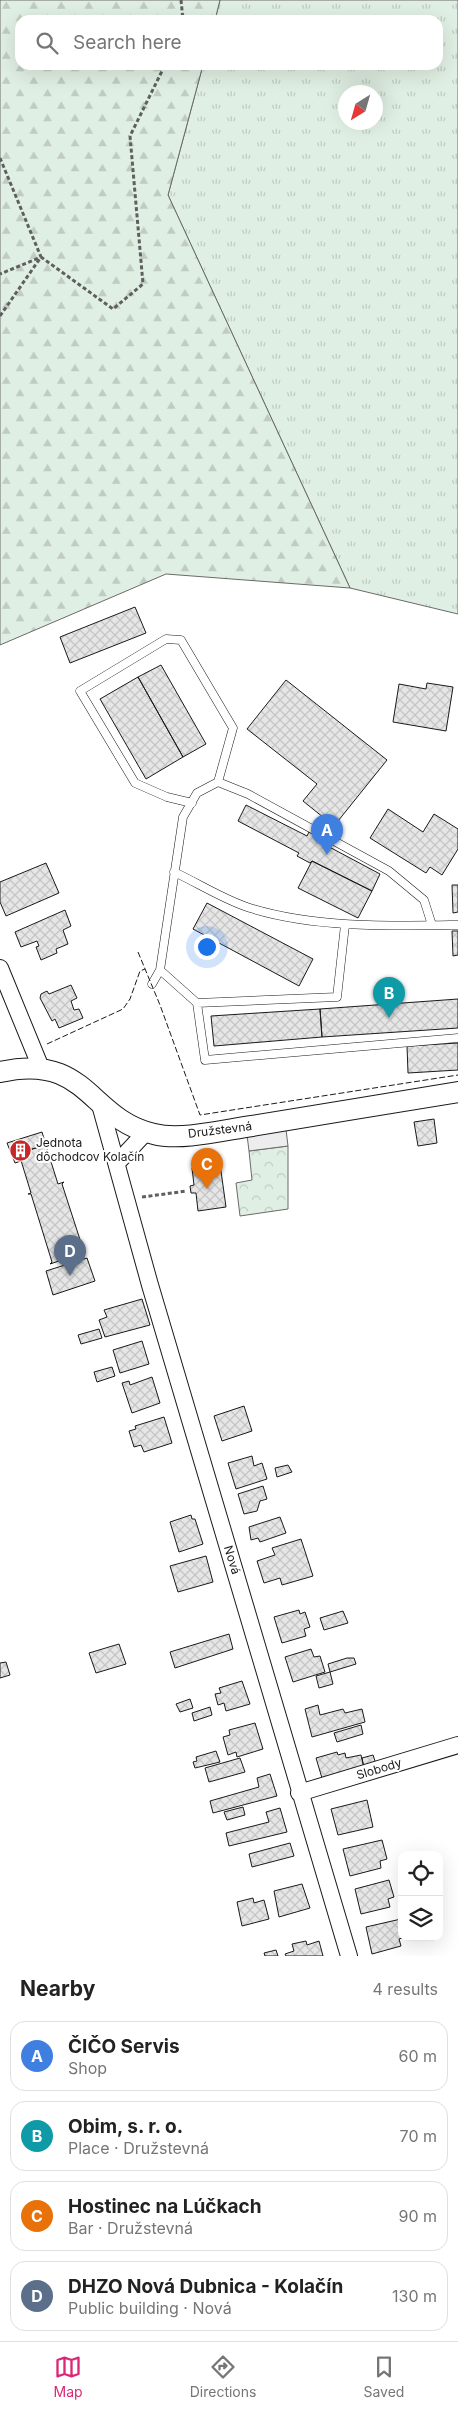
<!DOCTYPE html>
<meta charset="utf-8">
<style>
body{margin:0;font-family:Inter,sans-serif;background:#f2f2f2;color:#222}
.controls{position:absolute;right:15px;bottom:15px;display:grid;overflow:hidden;border-radius:10px;box-shadow:0 5px 20px #0002}
.controls button{width:45px;height:45px;display:grid;place-items:center;padding:0;border:0;border-bottom:1px solid #e0e0e0;background:#fff;color:#222;font:25px sans-serif}
.compass{position:absolute;left:338px;top:85px;width:45px;height:45px;border-radius:50%;background:#fff;box-shadow:0 5px 20px #0002;rotate:217deg}
.you{position:absolute;left:206px;top:946px;width:18px;height:18px;margin:-12px;border:4px solid #fff;border-radius:50%;background:#1a73e8;box-shadow:0 0 0 8px #1a73e833}
.badge{display:grid;place-items:center;width:32px;height:32px;border-radius:50%;background:#db2777;color:#fff;font-size:16px;font-weight:700}
.pin{position:absolute;translate:-50% -41px;filter:drop-shadow(0 1px 2px #0008)}
.pin::after{content:'';position:absolute;top:26px;width:18px;height:15px;background:inherit;clip-path:polygon(0 0,100% 0,50% 100%)}
.list{margin:0;padding:0;list-style:none}
h2{display:flex;justify-content:space-between;align-items:center;height:65px;margin:0;padding:0 20px;font-size:21px}
h2 small{font-size:16px;font-weight:400;color:#767676}
.list li{display:grid;grid-template-columns:32px 1fr auto;gap:15px;align-items:center;box-sizing:border-box;height:70px;margin:0 10px 10px;padding:0 10px;border:1px solid #e0e0e0;border-radius:15px}
.list b{display:block;font-size:19px;white-space:nowrap}
.list p{margin:0;font-size:16px;white-space:nowrap;color:#767676}
.list em{font-size:16px;font-style:normal;color:#767676}
.icon{flex:none;width:28px;height:28px;fill:none;stroke:currentColor;stroke-width:2;stroke-linecap:round;stroke-linejoin:round}
.map{position:relative;flex:none;width:458px;height:1956px;overflow:hidden}
.search{position:absolute;background:#fff;box-shadow:0 5px 20px #0002;left:15px;right:15px;top:15px;height:55px;display:flex;align-items:center;gap:12px;box-sizing:border-box;padding:0 18px;border-radius:15px;color:#767676;font-size:19px}
.sheet{height:385px;background:#fff}
nav{display:flex;justify-content:space-around;align-items:center;box-sizing:border-box;height:70px;border-top:1px solid #e0e0e0;background:#fff;font-size:14px;color:#767676}
nav a{display:grid;justify-items:center;gap:2px}
nav .on{color:#db2777}
.map>svg:first-child{display:block}
</style>
<div class="map">
<svg width="458" height="1956" viewBox="0 0 458 1956">
<defs>
<pattern id="grass-tufts" width="24" height="20" patternUnits="userSpaceOnUse" patternTransform="scale(1.25)"><rect width="24" height="20" fill="#e0efe3"/><path d="M3 7l-1-3M5 7V3M7 7l1-3M15 17l-1-3M17 17v-4M19 17l1-3" fill="none" stroke="#c0ccc2"/></pattern>
<pattern id="forest-firs" width="22" height="20" patternUnits="userSpaceOnUse" patternTransform="scale(1.25)"><rect width="22" height="20" fill="#e0efe3"/><path d="M5 1l3.5 6h-7zM16 11l3.5 6h-7z" fill="#c0ccc2"/></pattern>
<pattern id="park-crowns" width="20" height="18" patternUnits="userSpaceOnUse" patternTransform="scale(1.25)"><rect width="20" height="18" fill="#e0efe3"/><path d="M2 6a3 3 0 1 1 6 0M12 15a3 3 0 1 1 6 0" fill="none" stroke="#c0ccc2"/></pattern>
<pattern id="building-cross-hatch" width="8" height="8" patternUnits="userSpaceOnUse" patternTransform="scale(1.25)"><rect width="8" height="8" fill="#e6e6e6"/><path d="M0 0l8 8M0 8l8-8" fill="none" stroke="#c5c5c5"/></pattern>
</defs>
<rect width="100%" height="100%" fill="#fff"/>
<path fill="url(#grass-tufts)" stroke="#6a6a6a" fill-rule="evenodd" d="M220,0H458V614L350,588L168,195L203,65H438V20H215ZM346,92H376V122H346Z"/>
<path fill="url(#forest-firs)" stroke="#6a6a6a" d="M0,0H220L215,20H20V65H203L168,195L350,588L166,574L0,645Z"/>
<path fill="url(#park-crowns)" stroke="#6a6a6a" d="M288,1146V1209L240,1216L236,1183L252,1180L249,1151Z"/>
<path fill="#ededed" stroke="#6a6a6a" d="M285,1121L288,1146L249,1151L246,1127Z"/>
<path fill="url(#building-cross-hatch)" stroke="#1a1a1a" d="M135,607L146,633L70,663L60,637Z
M161,665L206,744L183,757L138,677Z
M138,677L183,757L146,779L100,699Z
M286,680L387,760L334,826L303,801L317,784L247,729Z
M427,683L453,687L446,731L393,722L399,684L426,689Z
M246,805L307,836L309,832L322,839L320,842L380,874L372,891L312,861L310,863L297,856L299,853L238,821Z
M388,809L423,832L434,814L458,829V849L442,875L430,867L426,873L370,838Z
M312,861L372,891L358,918L298,888Z
M46,863L59,893L6,916L0,902V882Z
M452,885H458V912L453,913Z
M207,903L313,959L299,986L193,929Z
M65,910L71,926L63,930L68,944L56,949L57,953L41,960L36,947L39,946L37,941L21,947L15,932Z
M452,931H458V955L453,956Z
M71,985L77,998L71,1001L74,1010L79,1009L83,1018L59,1028L55,1019L52,1021L40,998L41,994L47,991L49,994Z
M458,999V1028L322,1037L320,1009Z
M320,1009L322,1037L214,1046L211,1016Z
M458,1043V1070L408,1073L407,1046Z
M434,1119L437,1143L418,1146L414,1122Z
M42,1132L46,1145L16,1154H19L21,1161L15,1163L7,1143Z
M48,1144L46,1146L58,1184L64,1182L62,1184L84,1252H86L50,1264L52,1262L31,1194H28L31,1193L19,1154H16Z
M220,1164L226,1207L198,1211L196,1193H191L190,1186L194,1185L192,1168Z
M87,1258L95,1281L53,1295L46,1271Z
M142,1299L150,1325L105,1337L99,1320L107,1317L104,1310Z
M99,1329L102,1338L81,1344L78,1335Z
M142,1341L149,1364L120,1373L113,1350Z
M112,1367L115,1376L97,1382L94,1372Z
M152,1377L160,1403L132,1413L122,1383L129,1381L130,1385Z
M244,1406L252,1431L222,1441L214,1416Z
M164,1417L172,1443L144,1452L141,1445L134,1447L129,1431L136,1429L135,1426Z
M252,1456L254,1466L262,1463L267,1479L236,1489L228,1463Z
M288,1465L292,1472L277,1477L275,1468Z
M263,1486L267,1499L260,1501L257,1511L244,1514L238,1494Z
M191,1515L192,1519H195L203,1544L179,1552L170,1522Z
M280,1517L286,1533L260,1542L258,1538L251,1540L249,1527Z
M301,1539L313,1576L282,1585L280,1578L264,1583L257,1561L275,1555L272,1548Z
M206,1556L213,1582L178,1592L170,1566Z
M299,1610L300,1614L305,1612L310,1627L304,1629L306,1636L282,1643L274,1617Z
M343,1611L348,1623L324,1630L320,1618Z
M229,1634L233,1649L175,1668L170,1652Z
M119,1644L126,1664L96,1673L89,1653Z
M311,1649L314,1657L320,1656L325,1672L293,1682L285,1657Z
M347,1658H354L356,1664L330,1672L328,1664Z
M6,1662L10,1675L0,1678V1663Z
M330,1672L333,1684L319,1688L316,1676Z
M242,1681L250,1704L226,1711L224,1703L218,1705L215,1694L221,1693L219,1688Z
M190,1699L193,1708L180,1712L176,1704Z
M318,1705L320,1715L343,1709L345,1713L362,1709L365,1722L312,1737L305,1709Z
M210,1707L212,1715L194,1721L192,1713Z
M255,1723L263,1749L237,1757L236,1752L228,1755L223,1737L230,1735L229,1730Z
M361,1725L363,1734L337,1742L334,1733Z
M216,1751L220,1762L195,1768L193,1762L197,1761L196,1757Z
M337,1752L338,1755L345,1753L346,1758L361,1755L364,1768L322,1778L316,1758Z
M373,1755L376,1764L364,1768L362,1758Z
M240,1758L245,1772L209,1782L205,1768Z
M270,1774L277,1796L213,1813L210,1801L259,1787L257,1778Z
M367,1800L373,1827L338,1835L331,1809Z
M243,1807L245,1815L227,1820L224,1812Z
M280,1808L287,1832L229,1846L226,1833L269,1822L266,1812Z
M382,1840L387,1859L380,1861L381,1868L350,1876L343,1849Z
M290,1843L294,1856L252,1867L249,1854Z
M389,1880L394,1897L388,1899L390,1907L361,1914L355,1889Z
M302,1884L310,1908L279,1917L274,1891Z
M253,1898L254,1903L264,1900L269,1919L242,1926L237,1902Z
M401,1919L402,1937H405L399,1939L401,1946L372,1954L366,1927Z
M306,1941L307,1945L319,1941L323,1956H286L285,1954L294,1951L292,1944Z
M276,1950L278,1956H265L264,1953Z"/>
<g fill="none" stroke-linecap="round" stroke-linejoin="round">
<defs>
<path id="service" d="M192,803L167,797L135,783L80,691L166,639L181,640L233,728L218,782
M174,872C198,883 224,900 250,908C314,928 391,926 458,925
M160,970L197,1003L337,997L345,925
M152,984L160,970L183,817L197,793L218,782L248,794L389,871L424,900L432,925
M197,1003L205,1060L458,1038"/>
<path id="minor" d="M0,968L41,1068
M99,1101L150,1285L349,1956
M117,1163L146,1132
M299,1793L458,1745"/>
<path id="tertiary" d="M0,1072C88,1052 88,1119 154,1134C181,1141 224,1130 252,1126C321,1115 389,1103 458,1092"/>
</defs>
<use href="#service" stroke="#1a1a1a" stroke-width="9"/>
<use href="#minor" stroke="#1a1a1a" stroke-width="18"/>
<use href="#tertiary" stroke="#1a1a1a" stroke-width="22"/>
<path stroke="#5f5f5f" stroke-width="3" stroke-dasharray="4 2.5" stroke-linecap="butt" d="M181,0L183,20
M0,158L41,257L0,274
M0,316L41,257L113,309L143,284L130,136L165,65
M142,1197L187,1191"/>
<use href="#service" stroke="#fff" stroke-width="8"/>
<use href="#minor" stroke="#fff" stroke-width="16"/>
<use href="#tertiary" stroke="#fff" stroke-width="20"/>
<path stroke="#1a1a1a" stroke-width="1" stroke-dasharray="6 2.5" stroke-linecap="butt" d="M138,952L160,1005L200,1115L458,1075
M47,1044L123,1009L130,999L140,971L145,969"/>
</g>
<defs>
<symbol id="building-disc" viewBox="-11 -11 22 22"><circle r="9.5" fill="#c62828" stroke="#fff"/><path d="M-4-6H4V6H1V3H-1V6H-4ZM-2.5-4.3h1.7v1.8h-1.7ZM.8-4.3h1.7v1.8H.8ZM-2.5-1h1.7V.8h-1.7ZM.8-1h1.7V.8H.8Z" fill="#fff"/></symbol>
</defs>
<g fill-rule="evenodd">
<use href="#building-disc" x="8" y="1138" width="25" height="25"/>
</g>
<g text-anchor="middle" stroke-width="4" stroke-linejoin="round" paint-order="stroke">
<g font-size="12" fill="#1a1a1a" stroke="#fff">
<text transform="translate(220 1130) rotate(-7)" y="4">Družstevná</text>
<text transform="translate(232 1560) rotate(73)" y="4">Nová</text>
<text transform="translate(379 1769) rotate(-17)" y="4">Slobody</text>
</g>
<g font-size="12" fill="#1a1a1a" stroke="#fff" text-anchor="start">
<text x="36" y="1147">Jednota<tspan x="36" dy="14">dôchodcov Kolačín</tspan></text>
</g>
</g>
</svg>
<div class="controls">
<button><svg class="icon" aria-label="locate" viewBox="0 0 24 24"><circle cx="12" cy="12" r="6"/><path d="M12 2v4M12 18v4M2 12h4M18 12h4"/></svg></button>
<button><svg class="icon" aria-label="layers" viewBox="0 0 24 24"><path d="M12 4l9 5-9 5-9-5zM3 14l9 5 9-5"/></svg></button>
</div>
<svg class="compass" viewBox="-18 -18 36 36"><path d="M0-13l5 13h-10z" fill="#e53935"/><path d="M0 13l5-13h-10z" fill="#767676"/></svg>
<div class="you"></div>
<div class="pin badge" style="left:327px;top:855px;background:#3f7fe0">A</div>
<div class="pin badge" style="left:389px;top:1018px;background:#0f9aa8">B</div>
<div class="pin badge" style="left:207px;top:1189px;background:#e8710a">C</div>
<div class="pin badge" style="left:70px;top:1276px;background:#5c6f8a">D</div>
<div class="search"><svg class="icon" aria-label="search" viewBox="0 0 24 24"><circle cx="10" cy="10" r="6"/><path d="M15 15l6 6"/></svg>Search here</div>
</div>
<section class="sheet">
<h2>Nearby<small>4 results</small></h2>
<ul class="list">
<li><span class="badge" style="background:#3f7fe0">A</span><div><b>ČIČO Servis</b><p>Shop</p></div><em>60 m</em></li>
<li><span class="badge" style="background:#0f9aa8">B</span><div><b>Obim, s. r. o.</b><p>Place · Družstevná</p></div><em>70 m</em></li>
<li><span class="badge" style="background:#e8710a">C</span><div><b>Hostinec na Lúčkach</b><p>Bar · Družstevná</p></div><em>90 m</em></li>
<li><span class="badge" style="background:#5c6f8a">D</span><div><b>DHZO Nová Dubnica - Kolačín</b><p>Public building · Nová</p></div><em>130 m</em></li>
</ul>
</section>
<nav>
<a class="on"><svg class="icon" aria-label="map" viewBox="0 0 24 24"><path d="M3 6l6-2 6 2 6-2v14l-6 2-6-2-6 2zM9 4v14M15 6v14"/></svg>Map</a>
<a><svg class="icon" aria-label="directions" viewBox="0 0 24 24"><path d="M12 3l9 9-9 9-9-9zM9 14v-3h6M13 9l2 2-2 2"/></svg>Directions</a>
<a><svg class="icon" aria-label="saved" viewBox="0 0 24 24"><path d="M7 4h10v16l-5-4-5 4z"/></svg>Saved</a>
</nav>
